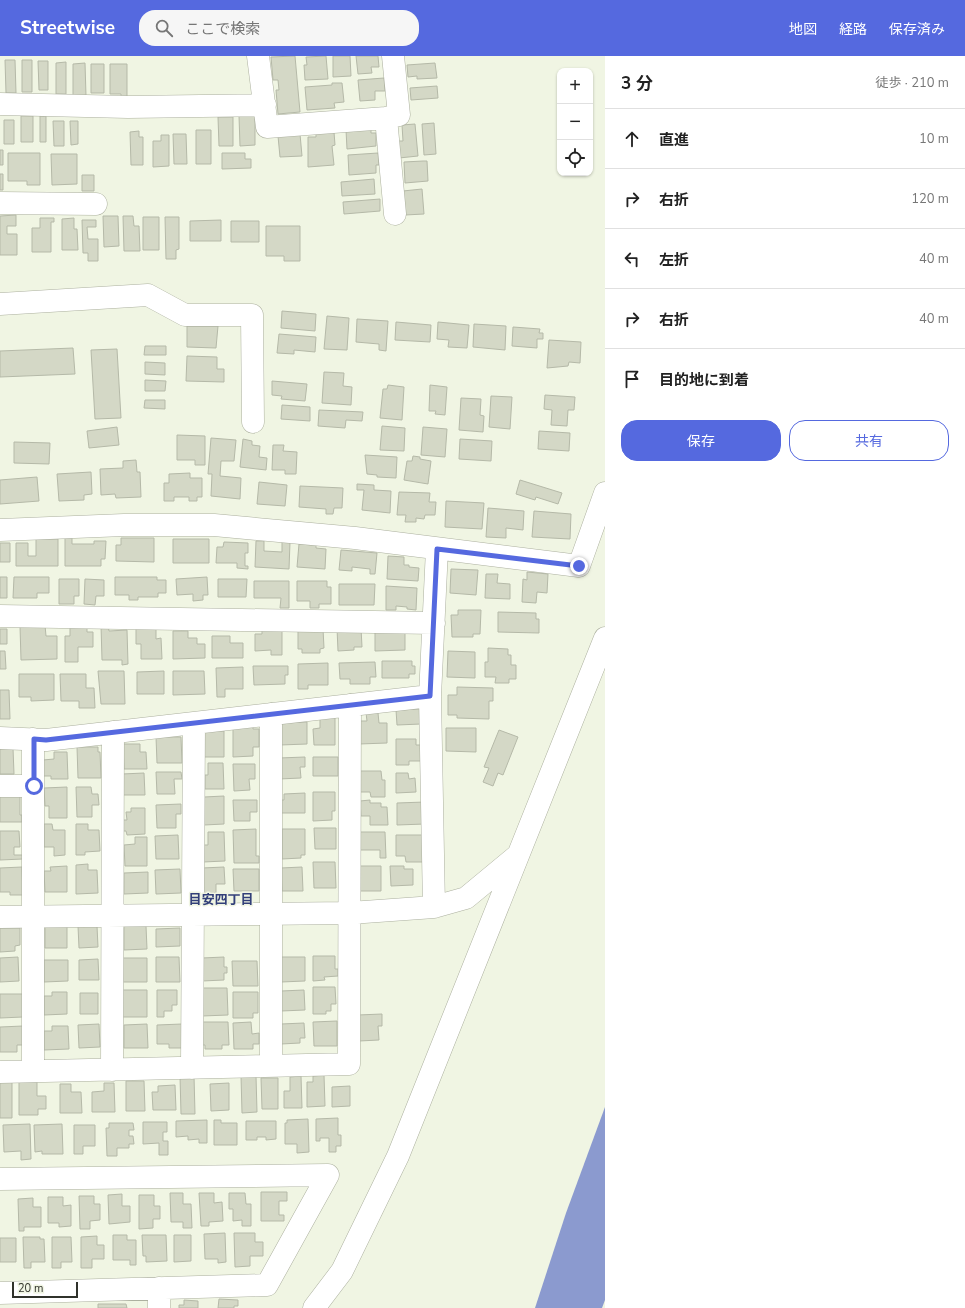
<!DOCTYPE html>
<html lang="ja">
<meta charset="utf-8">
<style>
body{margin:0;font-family:"Nunito Sans","Noto Sans JP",sans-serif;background:#f6f6f6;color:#222}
.controls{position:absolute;right:12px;top:12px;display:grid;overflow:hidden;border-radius:8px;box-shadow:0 1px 3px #0004}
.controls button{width:36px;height:36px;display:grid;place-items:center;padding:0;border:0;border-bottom:1px solid #e0e0e0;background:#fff;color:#222;font:20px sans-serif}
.scale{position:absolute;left:12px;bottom:10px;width:66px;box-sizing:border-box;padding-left:4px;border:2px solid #30322b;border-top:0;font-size:11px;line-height:14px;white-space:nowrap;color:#30322b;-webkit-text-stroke:3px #f0f5e3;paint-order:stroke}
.stop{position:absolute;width:12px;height:12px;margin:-9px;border:3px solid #5569df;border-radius:50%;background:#fff}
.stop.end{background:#5569df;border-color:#fff;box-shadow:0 1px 4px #0008}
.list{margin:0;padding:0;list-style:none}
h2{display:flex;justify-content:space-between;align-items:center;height:52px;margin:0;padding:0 16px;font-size:17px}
h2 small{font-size:13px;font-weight:400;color:#767676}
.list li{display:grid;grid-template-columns:26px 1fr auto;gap:12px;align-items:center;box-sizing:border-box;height:60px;padding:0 16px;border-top:1px solid #e0e0e0}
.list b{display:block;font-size:15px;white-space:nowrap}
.list em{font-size:13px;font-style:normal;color:#767676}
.actions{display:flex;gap:8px;padding:12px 16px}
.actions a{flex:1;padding:9px 0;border:1px solid #5569df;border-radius:16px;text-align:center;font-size:14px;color:#5569df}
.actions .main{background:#5569df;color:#fff}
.icon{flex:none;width:22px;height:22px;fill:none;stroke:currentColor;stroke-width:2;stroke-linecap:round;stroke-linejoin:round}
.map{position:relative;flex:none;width:605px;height:1252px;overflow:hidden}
header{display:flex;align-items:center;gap:24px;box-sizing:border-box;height:56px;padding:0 20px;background:#5569df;color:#fff}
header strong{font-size:19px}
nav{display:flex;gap:22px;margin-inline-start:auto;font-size:14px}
.search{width:280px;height:36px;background:#f6f6f6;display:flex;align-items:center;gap:10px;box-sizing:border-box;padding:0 14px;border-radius:16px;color:#767676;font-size:15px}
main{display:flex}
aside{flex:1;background:#fff}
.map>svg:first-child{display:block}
</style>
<header>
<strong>Streetwise</strong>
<div class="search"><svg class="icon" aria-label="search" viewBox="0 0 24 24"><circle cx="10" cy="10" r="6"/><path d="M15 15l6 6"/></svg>ここで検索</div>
<nav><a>地図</a><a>経路</a><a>保存済み</a></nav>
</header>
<main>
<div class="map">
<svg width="605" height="1252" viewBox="0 0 605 1252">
<rect width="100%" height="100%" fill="#f0f5e3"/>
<path fill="#8b9acf" d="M605,1051V1244L602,1252H535L566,1157Z"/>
<path fill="#d4d8c6" stroke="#b5b9a8" d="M295,0L300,56L278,58L276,34H279L278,24H273L271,1Z
M326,0L328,23L305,24L304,9H307L306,1Z
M333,0H350L351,20L333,21Z
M356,0H378L379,11H371L372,17L358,18Z
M5,4H15L16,37H6Z
M22,4H32V36H22Z
M38,5H48V34H39Z
M66,6V38H56V7Z
M85,7L86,40H73V8Z
M435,7L437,22L417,23V20L408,21L407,9Z
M91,8H104V37H91Z
M110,8H127V42H121V38H110Z
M384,22L385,35H375V44L360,45L358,24Z
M332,27H342L344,46L334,47L335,52L307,54L305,31L332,29Z
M437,30L438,42L411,44L410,32Z
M21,60H33V86H21Z
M40,60H46V86H40Z
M239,60H255V89L240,90Z
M218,61H233V90H219Z
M4,64H14V88H4Z
M53,65H64V90H54Z
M70,65H78V88L71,89Z
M434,67L436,98L424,99L422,68Z
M415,68L418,100L399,102L398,85H403L402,69Z
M371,73V77H376V90L347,93L346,74Z
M196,74H211V108H196Z
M139,75V81H143V109H131L130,76Z
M334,76L335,89L332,90L334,109L308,111V81H316V78Z
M173,78H186L187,108H174Z
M300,78L302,100L280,101L278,80Z
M161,79H169V110L153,111V85H161Z
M0,94H3V109H0Z
M8,97H40V129H27V125H8Z
M222,97H245V103H251V112L222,113Z
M378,97L379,109H376V117L349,119L348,99Z
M51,98H77V128L52,129Z
M423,105H427L428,125L405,127L404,106Z
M0,118H3V134H0Z
M82,119H94V135H82Z
M374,123L375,138L342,140L341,126Z
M422,133L424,158L405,159L403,135Z
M380,143V155L344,158L343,146Z
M16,159V170H7V178H17V199H0V160Z
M103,160H118L119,190L104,191Z
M123,160H133L134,170H139L140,195H124Z
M143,161H159V194H143Z
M165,161H179V193L176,194V203H166Z
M40,162H54V166H51V196H32V172H40Z
M74,162V173H77L78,194H62V163Z
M82,164H96V171H87L88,183H98V205H88V197H83Z
M221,164V185H190V165Z
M231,165H259V186H231Z
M266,170H300V205H284V200H266Z
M282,255L316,258L315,275L281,272Z
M327,260L349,262L347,294L324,293Z
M357,263L388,265L386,295L379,294V288L356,286Z
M396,266L431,269L430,286L395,284Z
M438,266L469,269L467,292L448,291L449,284L437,283Z
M474,268L506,270L505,294L473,291Z
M187,270H218L216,292L187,291Z
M513,271L540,273L539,277H543V283H537V292L512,290Z
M279,278L316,281L315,296L294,294V298L277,297Z
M549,284L581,286L580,307L569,306L568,310L547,312Z
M145,290H166V299H144Z
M73,292L75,318L0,321V295Z
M117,293L121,362L95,363L91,294Z
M187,300L217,301V313H224V326L186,325Z
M145,306L165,307V319L145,318Z
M324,316L344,317L343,330L352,331L351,349L322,347Z
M145,324L166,325L165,335H145Z
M272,325L307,328L305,345L281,343L282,340L272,339Z
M388,329L404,331L402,364L380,362L383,333H387Z
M430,329L447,331L445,359L435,358L436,355H429Z
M545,339L575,341L574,354H568L567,370L551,369L552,354L544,353Z
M491,340L512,341L510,373L489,371Z
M461,342L481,343L480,359L484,360L483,376L459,374Z
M145,344H165V353L144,352Z
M282,349L310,351V365L281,363Z
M319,354L363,356L362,365L346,364L345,372L318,370Z
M382,370L405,372L404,395L380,394Z
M117,371L119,389L89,392L87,375Z
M423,371L447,373L445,401L421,399Z
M539,375L570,377L569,395L538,393Z
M177,379L205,380V409H195V404H177Z
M211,382L236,384L234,405H221L220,420L241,422L240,443L211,440L212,418H208Z
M243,383L252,385V389L260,390L259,401L267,402L266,414L240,411Z
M460,383L492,385L491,405L459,403Z
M14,386L50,387L49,408L14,407Z
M273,389H284L283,395L297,396L296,418H285V414H272Z
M365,399L397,401L396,422L377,421V419L367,418Z
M413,400L420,401V403L431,405L428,428L404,424L407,405H412Z
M136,404L137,416H140L141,441L116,442L115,438L101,439L100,413L123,412V405Z
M91,416L92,438L84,439V444L59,445L57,418Z
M190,417V422H202V441H197V445H189V441H174V445H164V427H169V418Z
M37,421L39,445L0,448V424Z
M520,424L562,437L558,448L536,441L535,444L516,438Z
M259,426L287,429L285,450L257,448Z
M357,428L374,429V434L391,435L390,457L362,454L364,434H357Z
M300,430L343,432L342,452H334L333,458H326V453L299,451Z
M399,436L430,437L429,446H436L435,459H425L424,463L416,462V466H405L406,459H397Z
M446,445L484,447L482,473L445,471Z
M488,452L524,455L523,474L506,472V482L486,481Z
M534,455L571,458L570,483L532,481Z
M65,482H72V488H94V485H106L105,503H101V510H65Z
M121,482H154V506L116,505V489H121Z
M36,483H58V510H16V487H28V500H36Z
M173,483H209V507H173Z
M256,485H264V495L282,496V486H290L289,513L255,511Z
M224,486L248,487V497H245V510H248V513L237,512V507H216L217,491H223Z
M0,487H10V506H0Z
M299,488L316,489V492L326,493L325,513L297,511Z
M341,494L377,497L375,518H370V513L352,511V515L339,514Z
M388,500L404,501V509H409V511L419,512L418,525L387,523Z
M451,513L478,514L476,539L450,537Z
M527,516L548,518L547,537L537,536L536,547L522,546L523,523L527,524Z
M486,518H498L497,527L510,528V543L485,542Z
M0,521H7V542H0Z
M14,521H49V537H37V542H13Z
M115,521H157V524H166V537H158V541H138V544H129V539H115Z
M207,521L208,539H203V544L193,545V538L177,539L176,523Z
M59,523H79V540H74V548H59Z
M85,523L104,524V540H96L95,549L84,548Z
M218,523H247L246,541H218Z
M254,525H289V552H280L281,542H254Z
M297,525H327V531H331V548H319V552H310V545H297Z
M339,528H375L374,549H339Z
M386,530L417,532L416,554L407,553V551L396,550V554H386Z
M458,554H481L480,578H473V581H452L451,559H458Z
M498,556L536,557V563H539V577L498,576Z
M45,569L46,580H57V603L21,604L20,570Z
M101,569H108L109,575L127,574L128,608L122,609V604H102Z
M136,569H156V583L161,582L162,603H141V588H136Z
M87,571V576H93V591H78V606H65V580H70V572Z
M282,572V599H271V594L255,595V578H262V573Z
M337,572H361L362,591H354V594L338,595Z
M0,573H7V588H0Z
M323,573L324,592L320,593V597H302V593H298V574Z
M173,575H188V582H197V588H205V602L173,603Z
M375,576H405V594L375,595Z
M212,580H230V587H243V602H212Z
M488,592L508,593V599H511V609H516V623H509V627H495L496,621H485V606H488Z
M0,595H5L6,613H0Z
M448,595L475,596V622L447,621Z
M382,605H412V610H415V618H409V622H382Z
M375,606L376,621H370V628H350V623H340L339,607Z
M328,607V629H308V633H298V608Z
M253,610H288V619H285V628L254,629Z
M243,611V633H225V641H217L216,612Z
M98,615H124L125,648H101Z
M164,615V638H137V616Z
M173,615H204L205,638L173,639Z
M19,618H54V644L31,645V641H19Z
M60,618H86V632H94L95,652H79V645H61Z
M457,631L493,632V645H489V663L457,662V659H448V639H457Z
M0,634H9L10,663H0Z
M420,653L421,668L397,669L396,654Z
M366,657H378L379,667H387V687L359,688V665H367Z
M335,661V689H314L313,673L320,672V662Z
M307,666V688L280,689V667Z
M253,669V673H259V691H253V700L233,701V670Z
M446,672H476V696L446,695Z
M499,674L518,681L503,719L498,717L493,730L483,726L489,712L484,711Z
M202,675H224V701H203Z
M156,681H181L182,707H157Z
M396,683H416V689H421V705H409V709H396Z
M123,688H140V696H146L147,713H124Z
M77,691H98V696H100L101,722H78Z
M13,692L14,718H0V693Z
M54,696H67L68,723H51V720H43V704L54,703Z
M305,701V711H300L301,722L279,723V702Z
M313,701H338V720H313Z
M208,707H223L224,733H205V719H208Z
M233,708H255V723H249L250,734L234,735Z
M359,715H381L382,724H385V741H371L370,736H360Z
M156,716H181L182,723H174L175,738H157Z
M144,717L145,739H123L122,718Z
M396,717H408L409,723L415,722L416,736L396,737Z
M67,731V762H49V750H45L44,732Z
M76,731H91L92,738H98L99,749H92V761H77Z
M313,736H335V755H332V764L313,765Z
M20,737V759H22V766H0V738Z
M305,737V757H280L279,744H284V738Z
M224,740V768L204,769V741Z
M233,744H257V756H250V765H234Z
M370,744V747H381V751H387L388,769H370V760H361L360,745Z
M425,746V768L397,769V747Z
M181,748V758H176V772H157L156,749Z
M131,752H145V778L127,779L126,775H122V764H127L126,756H131Z
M44,768H52L53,774H65V799L54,800V791H44Z
M76,768H88V774H99L100,795L85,796V799H76Z
M314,772H336V793H315Z
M256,773V800H259V807H234L233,774Z
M282,773H305V799H301V802L282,803Z
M0,775H19L20,791H14V799H23V803L0,804Z
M208,776H224L225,805L203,806V789H208Z
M359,776H385L386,802H380V794H359Z
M178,779L179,803H156L155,780Z
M396,779H424V806H406L405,800H396Z
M135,781H147V810H125L124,789L135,788Z
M313,806H335L336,832H314Z
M88,808V814H97L98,837L76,838V809Z
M67,810V836H45L44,815H51L50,811Z
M359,810H381V835H360Z
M390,810H404V813H413V829L391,830Z
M22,811L23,839H10V836H0V812Z
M224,811L225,828H216V837H202V812Z
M302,811L303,835H282L281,812Z
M180,813L181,837L156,838L155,814Z
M233,813H259V835H234Z
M148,816V837L124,838V817Z
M45,870H67V892H45Z
M78,870H97L98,891L79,892Z
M124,870H146L147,893L124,894Z
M0,872H20V889L15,890V895L0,896Z
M180,872V890L156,891V873Z
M313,900H335V913H338V920L324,921L325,924L313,925Z
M18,901L19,925L0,926V902Z
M156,901H179L180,926H156Z
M224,901V911H227V917H224V924L202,925V902Z
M281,901H305V925L281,926Z
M122,902H147V926H123Z
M98,903L99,924H79V904Z
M44,904H68V925L44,926Z
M232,905H257L258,930H233Z
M313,931H335L336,948H331V955H326V958H313Z
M201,932H227L228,959L202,960Z
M122,934H147V961H122Z
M157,934H177V949H172V955H164V961H157Z
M304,934L305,954L281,955V935Z
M52,936H67V958L44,959V940H52Z
M233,936H258V957H253V962H233Z
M80,937H98V958H80Z
M0,938H23V961L0,962Z
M382,958V970H378L379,984L359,985L358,959Z
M337,965V990H314L313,966Z
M200,966H228L229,989H222V993H205V989H201Z
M251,966L252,978L259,977V988H253V993H234L233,967Z
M304,967L305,982H300V987L281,988V968Z
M99,968L100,991L79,992L78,969Z
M147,968L148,992H124V969Z
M182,968V992H169V988H157V969Z
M23,970V989H17V996H0V971Z
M52,970H68L69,993L44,994V975H52Z
M324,1019L325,1050L307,1051V1026H313V1020Z
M180,1020H194L195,1058H181Z
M241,1020H256L257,1056L242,1057Z
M301,1020L302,1052H284V1035H290V1021Z
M261,1022H278V1053H262Z
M0,1025H12V1062H0Z
M126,1025H144L145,1055H126Z
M19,1026H37V1040H46V1053H38V1059H19Z
M104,1027H114L115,1056H92V1036L104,1035Z
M229,1027V1054L211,1055L210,1028Z
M60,1028H71V1036H81L82,1057H60Z
M175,1029L176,1054H153L152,1036H158V1030Z
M350,1030V1050L332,1051V1031Z
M338,1062V1079H341V1090H336V1096H329V1082H320V1085H316V1063Z
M308,1063L309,1096L297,1097V1088H285V1067H287V1064Z
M207,1064V1087H199V1083L188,1084V1080L176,1081V1065Z
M214,1064H221V1067H237V1089H214Z
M246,1065H276V1083L266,1084V1081H257V1084H246Z
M143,1066H167V1076H163V1085H168V1099H159V1087L143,1088Z
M109,1067H133L134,1074H129V1080H133L134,1088H129V1092H117V1100H107L106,1072H109Z
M30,1068L31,1103L21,1104V1095L4,1096L3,1069Z
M62,1068L63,1098H42V1095L35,1096L34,1069Z
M74,1069H95V1090H83V1098H74Z
M261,1136H287V1145H279V1159H284V1165H261Z
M170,1137H183V1148H191L192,1172H183V1166H171Z
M199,1137H214V1147L222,1146L223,1165L209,1166V1170H201Z
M229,1137H245L246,1148H251V1170H242V1164L233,1165V1153H229Z
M122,1138V1150H130V1166L109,1168L108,1139Z
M139,1139H154V1150H160V1163H153V1172L139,1173Z
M79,1140H94V1148H100V1164L90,1165V1173H80Z
M48,1141H63V1150L71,1149V1170L59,1171V1167H48Z
M33,1142V1151H41V1171H24V1175H19L18,1143Z
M225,1177L226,1206L218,1207V1203H205L204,1178Z
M234,1177H255V1186H263V1200H250V1210L235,1211Z
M113,1179H127V1184H136V1209H130V1204H113Z
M142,1179H166L167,1205L146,1206V1200H143Z
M174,1179H191V1205L174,1206Z
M97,1180V1189H104V1203H92V1212H81V1181Z
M23,1181H40V1183H44L45,1206H31V1212H24Z
M52,1181H71L72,1206H61V1212H52Z
M0,1182H16V1206H0Z
M219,1243L238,1244V1250H234V1252H218Z
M184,1244L198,1245V1252H179V1249H184Z
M98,1248H126L127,1252H98Z"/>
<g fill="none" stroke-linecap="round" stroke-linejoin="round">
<defs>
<path id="minor" d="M258,0L267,71L386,62L399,59L393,0
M0,48L128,51L265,49
M386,62L395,158
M0,147L96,148
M0,248L148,239L185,259H252L253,366
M0,474L124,469H214L355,482L579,510L605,437
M0,560L434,567
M271,658V1010
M0,682L46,684L430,640
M0,730H33
M434,851L430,640L437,493
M0,861L350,857L434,851L466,842L518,799
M192,1012L194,667
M112,1014L113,676
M33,1015V683
M0,1016L349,1008L350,649
M0,1123L328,1119L267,1229L0,1237
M159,1232V1252
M314,1252L342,1215L398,1100L605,582"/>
</defs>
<use href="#minor" stroke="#acb09f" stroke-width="23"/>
<use href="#minor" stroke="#fff" stroke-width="22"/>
</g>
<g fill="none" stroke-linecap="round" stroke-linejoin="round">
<path stroke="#5569df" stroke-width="5" d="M34,730V683L46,684L430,640L437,493L579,510"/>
</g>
<g text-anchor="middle" stroke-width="3" stroke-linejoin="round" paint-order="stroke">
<g font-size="13" font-weight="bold" fill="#323f79" stroke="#f0f5e3">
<text x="221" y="848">目安四丁目</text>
</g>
</g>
</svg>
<div class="controls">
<button>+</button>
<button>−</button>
<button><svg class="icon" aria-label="locate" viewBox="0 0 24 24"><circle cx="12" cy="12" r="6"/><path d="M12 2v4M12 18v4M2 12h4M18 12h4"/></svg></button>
</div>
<div class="scale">20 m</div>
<div class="stop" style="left:34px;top:730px"></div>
<div class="stop end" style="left:579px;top:510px"></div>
</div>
<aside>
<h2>3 分<small>徒歩 · 210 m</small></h2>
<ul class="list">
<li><svg class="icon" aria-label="ahead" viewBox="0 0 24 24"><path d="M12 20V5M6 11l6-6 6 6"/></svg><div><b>直進</b></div><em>10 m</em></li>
<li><svg class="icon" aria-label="right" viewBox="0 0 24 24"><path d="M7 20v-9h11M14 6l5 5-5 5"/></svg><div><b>右折</b></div><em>120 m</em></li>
<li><svg class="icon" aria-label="left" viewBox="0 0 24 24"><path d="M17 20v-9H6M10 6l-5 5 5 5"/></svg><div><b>左折</b></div><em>40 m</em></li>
<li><svg class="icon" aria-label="right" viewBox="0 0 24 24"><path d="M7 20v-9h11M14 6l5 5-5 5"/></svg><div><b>右折</b></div><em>40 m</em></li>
<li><svg class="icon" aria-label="arrive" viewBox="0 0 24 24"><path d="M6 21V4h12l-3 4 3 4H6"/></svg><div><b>目的地に到着</b></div></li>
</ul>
<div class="actions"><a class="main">保存</a><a>共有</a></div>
</aside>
</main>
